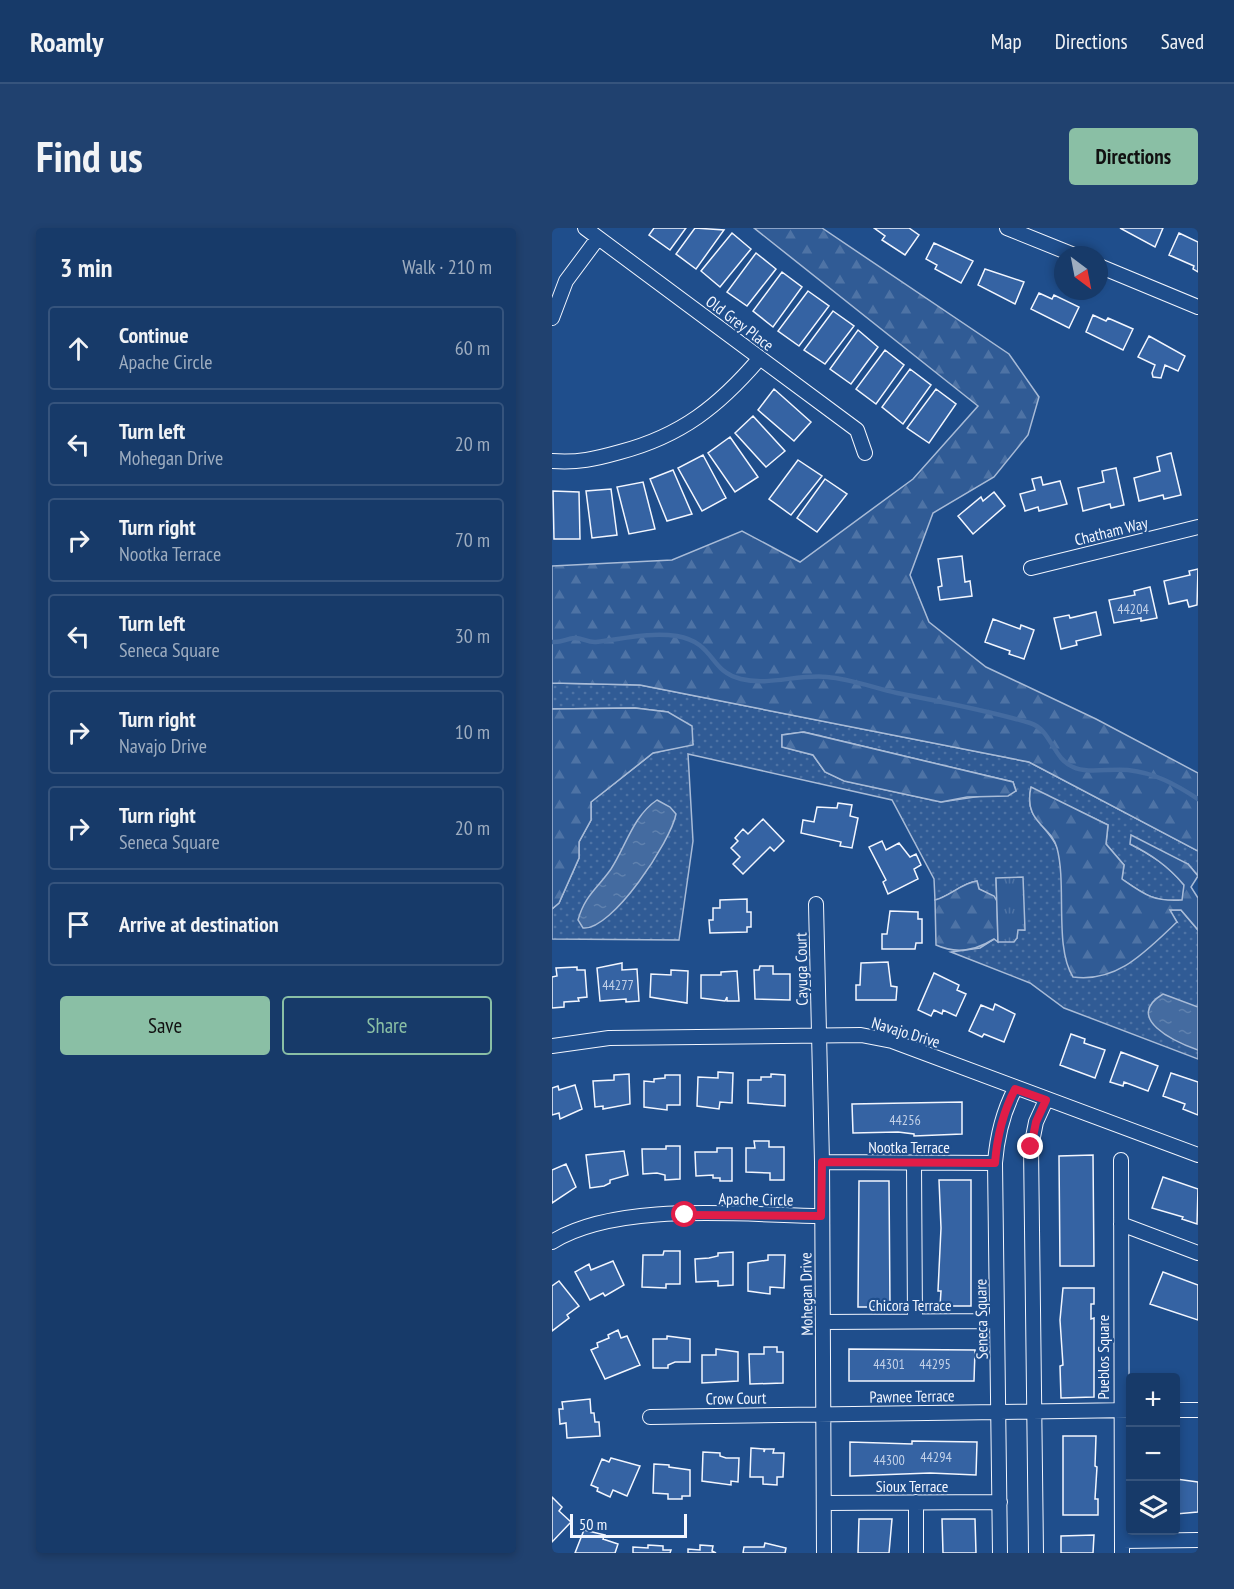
<!DOCTYPE html>
<meta charset="utf-8">
<style>
body{margin:0;font-family:"PT Sans Narrow",sans-serif;background:#20416f;color:#f1f3f6}
.controls{position:absolute;right:18px;bottom:18px;display:grid;overflow:hidden;border-radius:6px;box-shadow:0 3px 9px #0003}
.controls button{width:54px;height:54px;display:grid;place-items:center;padding:0;border:0;border-bottom:2px solid #36547d;background:#173a69;color:#f1f3f6;font:30px sans-serif}
.compass{position:absolute;left:502px;top:18px;width:54px;height:54px;border-radius:50%;background:#173a69;box-shadow:0 3px 9px #0003;rotate:148deg}
.scale{position:absolute;left:18px;bottom:15px;width:117px;box-sizing:border-box;padding-left:6px;border:3px solid #f2f6ff;border-top:0;font-size:16px;line-height:21px;white-space:nowrap;color:#f2f6ff;-webkit-text-stroke:4px #1f4e8c;paint-order:stroke}
.stop{position:absolute;width:18px;height:18px;margin:-14px;border:4px solid #e11d48;border-radius:50%;background:#fff}
.stop.end{background:#e11d48;border-color:#fff;box-shadow:0 2px 6px #0008}
.list{margin:0;padding:0;list-style:none}
h2{display:flex;justify-content:space-between;align-items:center;height:78px;margin:0;padding:0 24px;font-size:26px}
h2 small{font-size:20px;font-weight:400;color:#9eadc0}
.list li{display:grid;grid-template-columns:39px 1fr auto;gap:18px;align-items:center;box-sizing:border-box;height:84px;margin:0 12px 12px;padding:0 12px;border:2px solid #36547d;border-radius:6px}
.list b{display:block;font-size:22px;white-space:nowrap}
.list p{margin:0;font-size:20px;white-space:nowrap;color:#9eadc0}
.list em{font-size:20px;font-style:normal;color:#9eadc0}
.actions{display:flex;gap:12px;padding:18px 24px}
.actions a{flex:1;padding:14px 0;border:2px solid #8abfa5;border-radius:6px;text-align:center;font-size:21px;color:#8abfa5}
.actions .main{background:#8abfa5;color:#111}
.icon{flex:none;width:33px;height:33px;fill:none;stroke:currentColor;stroke-width:2;stroke-linecap:round;stroke-linejoin:round}
.map{position:relative;flex:none;width:646px;height:1325px;overflow:hidden;border-radius:6px}
header{display:flex;align-items:center;gap:36px;box-sizing:border-box;height:84px;padding:0 30px;background:#173a69;border-bottom:2px solid #36547d}
header strong{font-size:28px}
nav{display:flex;gap:33px;margin-inline-start:auto;font-size:21px}
.intro{display:flex;align-items:center;justify-content:space-between;box-sizing:border-box;height:144px;padding:0 36px}
h1{margin:0;font-size:42px}
.button{padding:15px 27px;border-radius:6px;background:#8abfa5;color:#111;font-size:21px;font-weight:700}
main{display:flex;gap:36px;padding:0 36px}
aside{flex:1;background:#173a69;border-radius:6px;box-shadow:0 3px 9px #0003}
.map>svg:first-child{display:block}
</style>
<header>
<strong>Roamly</strong>
<nav><a>Map</a><a>Directions</a><a>Saved</a></nav>
</header>
<div class="intro"><h1>Find us</h1><a class="button">Directions</a></div>
<main>
<aside>
<h2>3 min<small>Walk · 210 m</small></h2>
<ul class="list">
<li><svg class="icon" aria-label="ahead" viewBox="0 0 24 24"><path d="M12 20V5M6 11l6-6 6 6"/></svg><div><b>Continue</b><p>Apache Circle</p></div><em>60 m</em></li>
<li><svg class="icon" aria-label="left" viewBox="0 0 24 24"><path d="M17 20v-9H6M10 6l-5 5 5 5"/></svg><div><b>Turn left</b><p>Mohegan Drive</p></div><em>20 m</em></li>
<li><svg class="icon" aria-label="right" viewBox="0 0 24 24"><path d="M7 20v-9h11M14 6l5 5-5 5"/></svg><div><b>Turn right</b><p>Nootka Terrace</p></div><em>70 m</em></li>
<li><svg class="icon" aria-label="left" viewBox="0 0 24 24"><path d="M17 20v-9H6M10 6l-5 5 5 5"/></svg><div><b>Turn left</b><p>Seneca Square</p></div><em>30 m</em></li>
<li><svg class="icon" aria-label="right" viewBox="0 0 24 24"><path d="M7 20v-9h11M14 6l5 5-5 5"/></svg><div><b>Turn right</b><p>Navajo Drive</p></div><em>10 m</em></li>
<li><svg class="icon" aria-label="right" viewBox="0 0 24 24"><path d="M7 20v-9h11M14 6l5 5-5 5"/></svg><div><b>Turn right</b><p>Seneca Square</p></div><em>20 m</em></li>
<li><svg class="icon" aria-label="arrive" viewBox="0 0 24 24"><path d="M6 21V4h12l-3 4 3 4H6"/></svg><div><b>Arrive at destination</b></div></li>
</ul>
<div class="actions"><a class="main">Save</a><a>Share</a></div>
</aside>
<div class="map">
<svg width="646" height="1325" viewBox="0 0 646 1325">
<defs>
<pattern id="grass-dots" width="8" height="8" patternUnits="userSpaceOnUse" patternTransform="scale(1.5)"><rect width="8" height="8" fill="#305b95"/><path d="M2 2h.1M6 6h.1" fill="none" stroke="#4e73a5" stroke-width="1.8" stroke-linecap="round"/></pattern>
<pattern id="forest-firs" width="22" height="20" patternUnits="userSpaceOnUse" patternTransform="scale(1.5)"><rect width="22" height="20" fill="#305b95"/><path d="M5 1l3.5 6h-7zM16 11l3.5 6h-7z" fill="#4e73a5"/></pattern>
<pattern id="park-tufts" width="24" height="20" patternUnits="userSpaceOnUse" patternTransform="scale(1.5)"><rect width="24" height="20" fill="#305b95"/><path d="M3 7l-1-3M5 7V3M7 7l1-3M15 17l-1-3M17 17v-4M19 17l1-3" fill="none" stroke="#4e73a5"/></pattern>
<pattern id="water-ripples" width="26" height="14" patternUnits="userSpaceOnUse" patternTransform="scale(1.5)"><rect width="26" height="14" fill="#446ba0"/><path d="M2 4q2-2 4 0t4 0M15 11q2-2 4 0t4 0" fill="none" stroke="#5f81ae"/></pattern>
</defs>
<rect width="100%" height="100%" fill="#1f4e8c"/>
<path fill="url(#grass-dots)" stroke="#a8bbd7" stroke-width="1.5" fill-rule="evenodd" d="M0,455L88,457L477,534L646,623V648L636,636L578,616C600,627 616,638 632,657L631,672C602,674 593,667 570,651L572,637L554,616L556,597L479,560C472,590 492,594 504,617C509,626 509,643 510,654L625,694L617,682H629L646,702V831L512,780L478,755L399,724L428,720L442,711L465,710V701L472,702L444,650L445,673L441,668L427,661L425,653C410,655 398,668 383,672L382,651L340,572L136,526L141,613L127,712L0,711V681L7,675L27,630V614L39,592V574L101,525L141,516L116,484L83,480L0,481ZM252,504L461,554L464,563L389,574L293,553L273,544L261,527L230,519V507Z"/>
<path fill="url(#forest-firs)" stroke="#a8bbd7" stroke-width="1.5" d="M202,0H270L457,126L487,169L476,207L442,249L381,285L358,347L377,394L434,439L544,491L646,545V623L477,534L88,457L0,455V338L120,332L190,303L248,334L361,251L426,178Z
M83,480L116,484L140,498L141,517L101,525L39,574V592L27,614V630L7,675L0,681V481Z
M251,504L461,554L464,563L456,568L415,569L389,574L292,553L273,544L261,527L230,519V507Z
M479,559L556,597L554,616L572,637L570,651C593,667 602,674 630,672L632,657C616,638 600,627 578,616L579,607L636,636L646,648L639,659L646,670V702L629,682H618L625,694C594,723 566,755 521,749C502,719 515,657 505,620C499,597 471,595 479,559Z
M425,653L427,661L442,668L445,673L446,714L442,711C423,723 404,726 384,717L383,672C398,668 410,655 425,653Z"/>
<path fill="url(#park-tufts)" stroke="#a8bbd7" stroke-width="1.5" d="M471,649L473,702H466L465,710L462,714H446L444,650Z"/>
<path fill="url(#water-ripples)" stroke="#a8bbd7" stroke-width="1.5" d="M105,572L118,579L124,586C119,613 60,703 31,700L26,692C33,667 45,661 59,641C74,618 81,588 105,572Z
M611,766L646,779V822C623,814 571,790 611,766Z"/>
<g fill="none" stroke-linecap="round" stroke-linejoin="round">
<path stroke="#446ba0" stroke-width="4.5" d="M0,414C10,415 13,411 22,410C29,409 36,415 44,414C71,411 97,404 125,408C164,415 156,443 189,451C217,458 246,446 275,449C299,451 322,460 345,465C390,474 435,482 478,495C499,501 501,531 521,539C536,546 559,540 576,542C603,545 623,556 646,571"/>
</g>
<path fill="#3563a3" stroke="#f2f6ff" stroke-width="1.5" d="M102,0H134L118,22L97,7Z
M143,0L172,2L144,41L124,26Z
M322,0H357L367,7L353,27L330,12L333,8Z
M568,0H611L603,19Z
M180,5L199,21L168,59L149,43Z
M627,5L646,14V44L641,41L642,38L617,27Z
M382,15L421,33L409,55L383,41L385,37L374,31Z
M204,25L224,41L195,78L175,64Z
M433,41L472,54L463,76L426,57Z
M230,44L250,59L221,99L201,83Z
M256,63L277,78L247,118L226,103Z
M487,65L500,71L502,67L527,79L517,100L479,81Z
M281,83L302,98L273,136L252,122Z
M541,87L554,93L556,90L581,101L571,122L534,104Z
M306,102L326,119L299,156L278,141Z
M597,108L633,128L626,143L613,137L609,150L601,149L600,145L603,137L586,129Z
M333,122L352,137L324,176L304,161Z
M358,141L379,157L351,196L330,179Z
M222,161L259,194L242,213L206,182Z
M384,161L404,176L377,215L355,200Z
M201,188L233,223L214,239L183,205Z
M178,209L206,249L183,264L156,225Z
M619,225L629,267L612,271L611,267L587,273L582,250L608,243L605,229Z
M151,227L174,270L150,283L126,240Z
M246,232L270,248L239,287L217,271Z
M564,240L572,277L559,280L558,276L531,283L526,260L552,254L550,243Z
M121,242L140,286L115,293L98,251Z
M489,249L491,257L508,253L515,276L487,283L486,279L473,283L468,266L483,262L480,251Z
M273,251L295,266L265,304L245,290Z
M91,254L103,301L77,306L65,259Z
M59,261L65,307L40,310L34,263Z
M1,263L27,264L28,311H2Z
M442,264L453,278L421,306L406,288L429,269L431,273Z
M410,328L413,354L418,353L420,368L388,372L386,359L390,358L386,331Z
M646,341L645,377L637,379L635,372L617,376L612,353L638,347L637,343Z
M598,359L605,390L589,393V390L562,395L557,372L583,367L582,363Z
M544,384L549,407L524,413L525,417L509,421L502,390L517,387L518,390Z
M441,391L468,401L469,397L482,402L472,431L457,426L458,423L433,414Z
M286,575L300,577L298,588L306,590L300,620L288,618L289,614L249,605L251,592L262,594L265,579L285,580Z
M211,591L232,613L222,623L218,619L191,646L181,636L188,629L179,620L186,613L183,610L191,601L196,606Z
M330,613L334,622L347,615L358,629L364,626L369,637L362,641L366,651L336,666L331,654L334,652L317,619Z
M195,671V684H199V699H195V704L158,705L157,692H161V680H168V672Z
M338,683L366,684V691H370V715H364L363,721H330V706H335Z
M336,734L339,758L345,759L344,772H304V757H308L309,735Z
M70,735V742L85,741L87,773L74,774V771L48,773L45,740Z
M208,738H221V746H238V772L203,771L202,742H207Z
M25,739V742H33L35,769L26,770L27,773L12,774V779L0,780V749L5,748L4,740Z
M119,742L136,743L135,775L98,769L99,746L119,747Z
M185,743L187,773H175V769L173,773L149,770V747H169V744Z
M382,745L407,757L405,762L414,766L404,788L391,782L390,786L382,782L379,788L366,782Z
M443,776L463,786L452,814L432,806L430,809L417,803L429,777L441,782Z
M519,806L533,811L532,815L553,822L543,850L508,837Z
M569,824L606,838L596,863L572,854L571,858L558,854Z
M166,844L181,845L180,875L168,874L167,881L145,878L146,849L166,850Z
M619,845L646,854V887L631,881L633,876L611,868Z
M77,846L78,876L51,881V878L43,879L41,853L62,852V847Z
M219,846L233,847V878L196,875V852H209V849H219Z
M113,847H128V877H115V882L92,879V853L102,854V851L113,850Z
M23,857L30,881L8,891L7,885L0,887V860L6,858L7,862Z
M410,874V906L362,908V906L346,904L301,905L300,876Z
M202,913H217V919H232V952H218V945L194,944V920H203Z
M114,918H128V951L113,952V947L105,945L91,946L90,921H114Z
M165,920H180V953H168V950H161V947L144,948L143,924H165Z
M72,923L76,947L58,952V955L52,958L38,960L34,927Z
M541,927L542,1038H508L507,928Z
M14,936L24,959L0,975V942Z
M611,949L646,961L645,996L630,991L631,989L600,980Z
M387,952H419V1078H388L389,1063H386L389,1000Z
M307,953H337L338,1079H306Z
M112,1023H128V1056H114V1060L90,1059L91,1027H111Z
M181,1024V1057L166,1058V1053L144,1054L143,1031L157,1030L166,1028V1025Z
M216,1027H233L232,1060L218,1059V1066L196,1063V1035L216,1032Z
M61,1033L72,1057L53,1068L51,1065L38,1072L23,1044L37,1036L39,1042Z
M611,1044L646,1057V1092L598,1076Z
M7,1053L27,1078L15,1087L17,1090L0,1103V1058Z
M511,1060H542V1076H539V1091L542,1090V1169L509,1170L508,1138L511,1137L508,1092Z
M66,1102L69,1110L75,1108L88,1137L53,1151L39,1122L46,1119L45,1115L57,1110L56,1107Z
M115,1108L138,1111V1134H123L116,1137V1140H101V1111H115Z
M212,1119H225V1124H231V1155L198,1156L197,1126H212Z
M164,1121L186,1124V1153L150,1155V1127H164Z
M297,1121L423,1122L422,1153H297Z
M38,1171L39,1185H42L43,1194H47L48,1208L15,1210L14,1195L8,1196L7,1181H11L10,1174Z
M511,1208H544L543,1238L545,1239L543,1271H546V1287H511Z
M360,1213L425,1214L424,1247L378,1245L298,1248V1214L360,1216Z
M199,1220L212,1221V1224L213,1221H222L221,1225H232L231,1249H225V1257L211,1256V1249H198Z
M151,1224L168,1225V1228L174,1230H187L186,1254L179,1253V1257L150,1253Z
M59,1230L88,1238L75,1268L61,1262L58,1269L45,1263L46,1260L39,1257L50,1231L57,1234Z
M102,1236L117,1237V1239L138,1242V1268H130V1271H116V1266L101,1265Z
M624,1251L646,1254V1284L624,1286Z
M0,1269L10,1279L7,1283L19,1294L0,1314Z
M307,1291H340L337,1325H306Z
M390,1291H423L424,1325H391Z
M32,1302L53,1307L51,1311L66,1316L63,1325H23Z
M542,1307L541,1325H509V1308Z
M213,1315L234,1320L233,1325H191L192,1319H212Z
M96,1317L111,1318V1322H119L118,1325H81V1319L96,1320Z
M148,1317L161,1318L160,1323L164,1325H136V1321L148,1322Z"/>
<g fill="none" stroke-linecap="round" stroke-linejoin="round">
<defs>
<path id="street" d="M33,0L305,202L313,225
M455,0L522,27
M547,38L646,79
M0,90L14,53L46,10
M0,233C26,235 43,231 68,224C129,208 167,178 208,130
M479,340L646,299
M264,676L270,934L272,1325
M0,818L57,810L309,807L340,813L646,927
M569,932L570,1325
M270,934L443,935
M362,936L363,1093
M569,996L646,1025
M0,1014C66,973 192,987 269,988
M271,1094L445,1093
M624,1182H646
M98,1189L578,1182
M272,1275L448,1274
M570,1313L646,1312
M364,1325V1274
M448,1325L443,935C445,909 451,884 463,861
M484,1325L479,919L484,894L494,872"/>
</defs>
<use href="#street" stroke="#f2f6ff" stroke-width="16"/>
<use href="#street" stroke="#1f4e8c" stroke-width="14"/>
</g>
<g fill="none" stroke-linecap="round" stroke-linejoin="round">
<path stroke="#e11d48" stroke-width="8" d="M133,987L269,988L270,934L443,935C445,909 451,884 463,861L494,872L484,894L479,919"/>
</g>
<g text-anchor="middle" stroke-width="4.5" stroke-linejoin="round" paint-order="stroke">
<g font-size="14" fill="#c3d1e8">
<text x="581" y="386">44204</text>
<text x="66" y="762">44277</text>
<text x="353" y="897">44256</text>
<text x="337" y="1141">44301</text>
<text x="383" y="1141">44295</text>
<text x="384" y="1234">44294</text>
<text x="337" y="1237">44300</text>
</g>
<g font-size="16" fill="#f2f6ff" stroke="#1f4e8c">
<text transform="translate(188 95) rotate(37)" y="6">Old Grey Place</text>
<text transform="translate(559 303) rotate(-14)" y="6">Chatham Way</text>
<text transform="translate(249 741) rotate(-91)" y="6">Cayuga Court</text>
<text transform="translate(354 804) rotate(17)" y="6">Navajo Drive</text>
<text x="357" y="925">Nootka Terrace</text>
<text transform="translate(204 971) rotate(1)" y="6">Apache Circle</text>
<text transform="translate(254 1066) rotate(-91)" y="6">Mohegan Drive</text>
<text x="358" y="1083">Chicora Terrace</text>
<text transform="translate(429 1091) rotate(-91)" y="6">Seneca Square</text>
<text transform="translate(551 1129) rotate(-90)" y="6">Pueblos Square</text>
<text transform="translate(360 1168) rotate(-1)" y="6">Pawnee Terrace</text>
<text transform="translate(184 1170) rotate(-1)" y="6">Crow Court</text>
<text x="360" y="1264">Sioux Terrace</text>
</g>
</g>
</svg>
<div class="controls">
<button>+</button>
<button>−</button>
<button><svg class="icon" aria-label="layers" viewBox="0 0 24 24"><path d="M12 4l9 5-9 5-9-5zM3 14l9 5 9-5"/></svg></button>
</div>
<svg class="compass" viewBox="-18 -18 36 36"><path d="M0-13l5 13h-10z" fill="#e53935"/><path d="M0 13l5-13h-10z" fill="#9eadc0"/></svg>
<div class="scale">50 m</div>
<div class="stop" style="left:133px;top:987px"></div>
<div class="stop end" style="left:479px;top:919px"></div>
</div>
</main>
